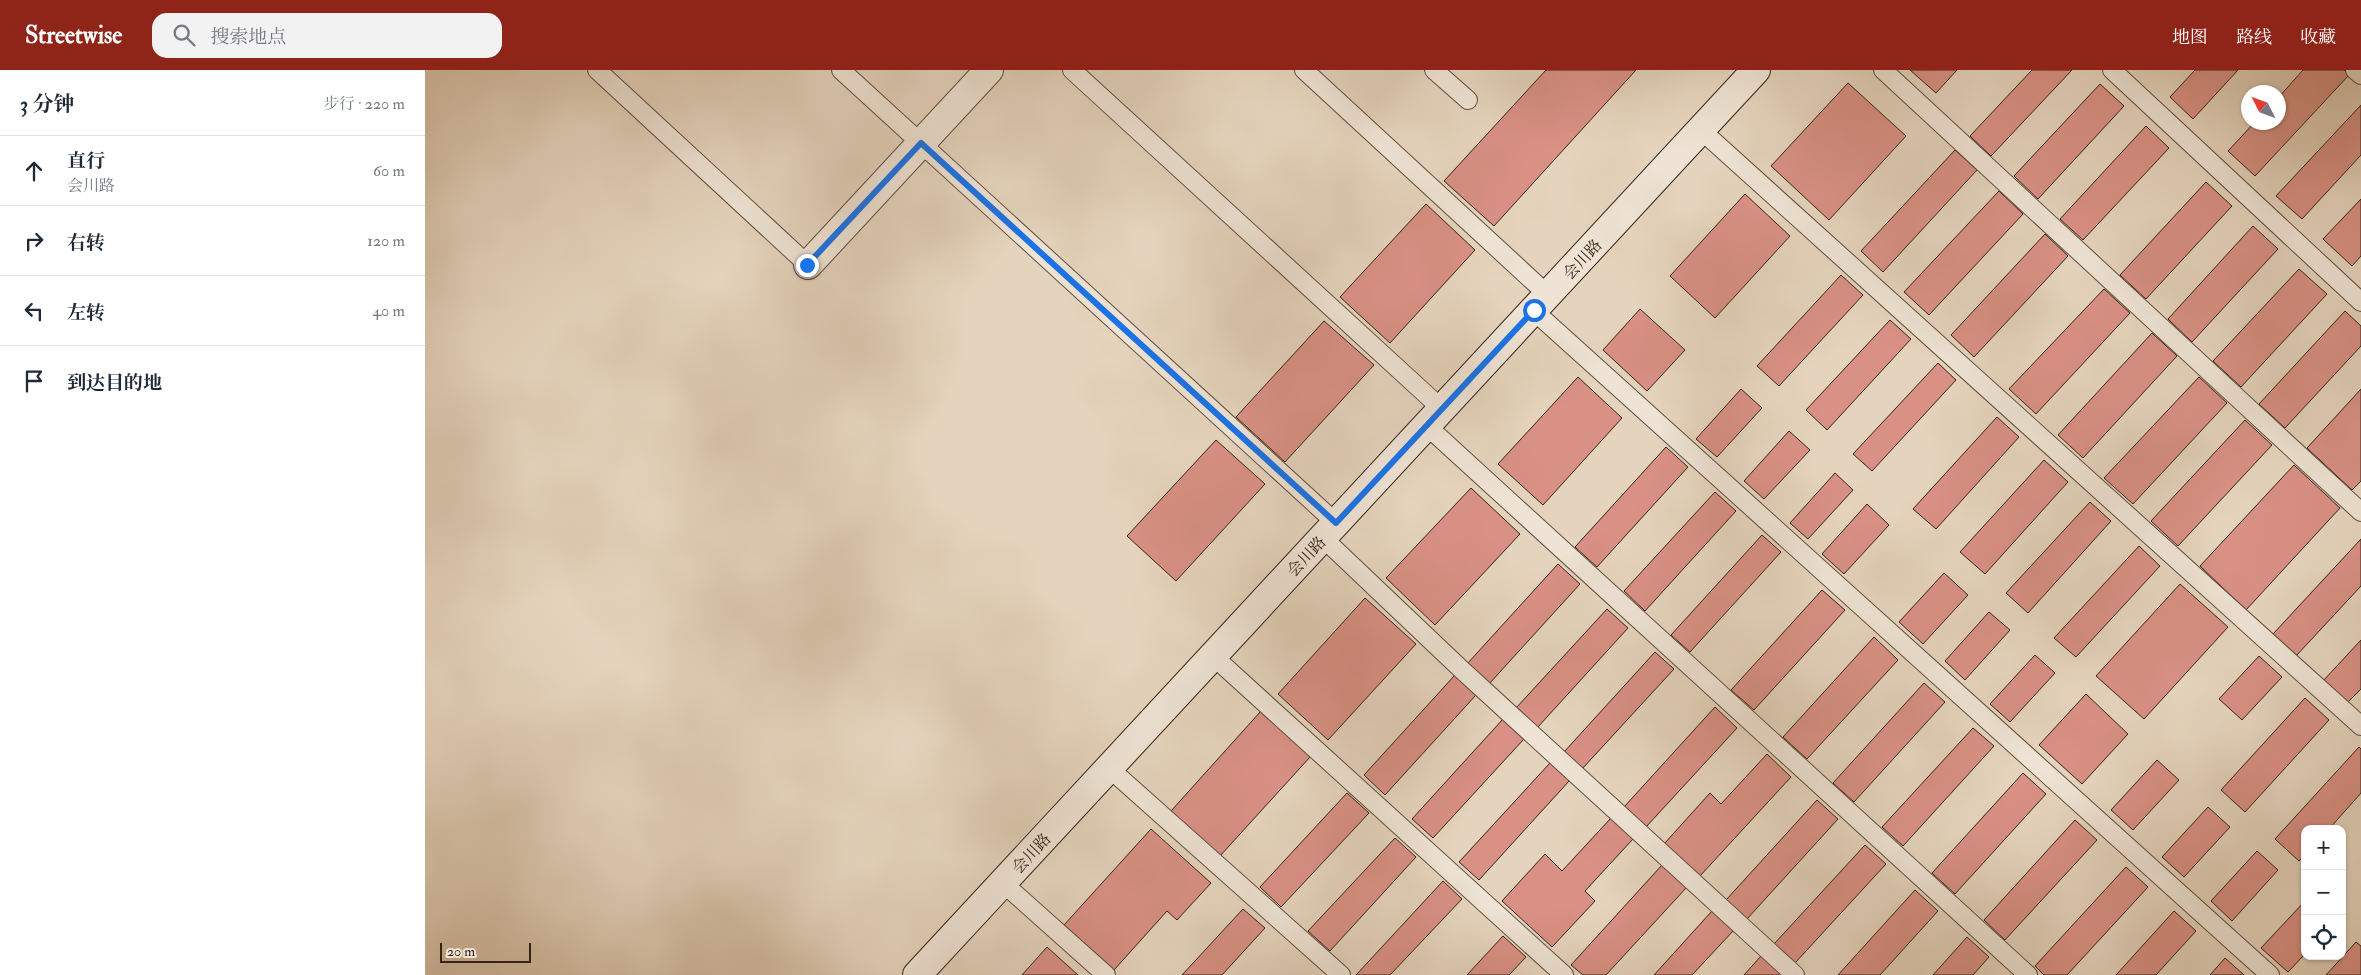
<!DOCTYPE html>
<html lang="zh">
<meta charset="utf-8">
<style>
body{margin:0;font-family:"IM FELL Double Pica","Noto Serif SC",serif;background:#f2f2f3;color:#1f2937}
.controls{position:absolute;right:15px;bottom:15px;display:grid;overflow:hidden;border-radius:10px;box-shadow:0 1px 4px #0004}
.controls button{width:45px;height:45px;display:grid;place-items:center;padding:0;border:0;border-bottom:1px solid #e0e1e3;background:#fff;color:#1f2937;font:25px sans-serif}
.compass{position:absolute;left:1816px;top:15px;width:45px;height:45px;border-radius:50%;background:#fff;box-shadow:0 1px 4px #0004;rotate:312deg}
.scale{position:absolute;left:15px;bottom:12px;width:91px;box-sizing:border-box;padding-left:5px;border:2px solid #362216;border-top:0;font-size:14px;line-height:18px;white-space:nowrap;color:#362216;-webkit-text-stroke:4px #eee3d4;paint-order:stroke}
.stop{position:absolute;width:15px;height:15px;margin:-11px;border:4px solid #1a73e8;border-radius:50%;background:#fff}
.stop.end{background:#1a73e8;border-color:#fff;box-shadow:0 1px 5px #0008}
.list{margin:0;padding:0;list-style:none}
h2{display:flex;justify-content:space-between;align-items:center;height:65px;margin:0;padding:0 20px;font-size:21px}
h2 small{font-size:16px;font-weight:400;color:#747a83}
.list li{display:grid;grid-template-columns:32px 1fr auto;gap:15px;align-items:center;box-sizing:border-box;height:70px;padding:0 20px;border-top:1px solid #e0e1e3}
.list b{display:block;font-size:19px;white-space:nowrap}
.list p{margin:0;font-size:16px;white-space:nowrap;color:#747a83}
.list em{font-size:16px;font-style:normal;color:#747a83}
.icon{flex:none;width:28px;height:28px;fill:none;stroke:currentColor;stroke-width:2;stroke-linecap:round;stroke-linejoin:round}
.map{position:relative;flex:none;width:1936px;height:905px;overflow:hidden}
header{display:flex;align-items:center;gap:30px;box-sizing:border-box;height:70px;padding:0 25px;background:#8f2418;color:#fff}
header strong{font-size:24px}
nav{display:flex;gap:28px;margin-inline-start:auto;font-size:18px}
.search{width:350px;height:45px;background:#f2f2f3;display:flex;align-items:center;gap:12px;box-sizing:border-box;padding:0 18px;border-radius:15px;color:#747a83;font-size:19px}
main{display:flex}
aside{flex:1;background:#fff}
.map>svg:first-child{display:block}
</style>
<header>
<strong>Streetwise</strong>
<div class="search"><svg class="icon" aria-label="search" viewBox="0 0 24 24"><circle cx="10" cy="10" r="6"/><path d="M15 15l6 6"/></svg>搜索地点</div>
<nav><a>地图</a><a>路线</a><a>收藏</a></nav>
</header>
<main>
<aside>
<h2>3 分钟<small>步行 · 220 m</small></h2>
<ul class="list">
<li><svg class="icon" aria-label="ahead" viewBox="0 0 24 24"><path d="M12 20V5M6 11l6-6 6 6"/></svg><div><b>直行</b><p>会川路</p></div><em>60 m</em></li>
<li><svg class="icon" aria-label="right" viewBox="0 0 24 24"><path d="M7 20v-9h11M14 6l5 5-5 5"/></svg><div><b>右转</b></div><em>120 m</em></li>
<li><svg class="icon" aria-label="left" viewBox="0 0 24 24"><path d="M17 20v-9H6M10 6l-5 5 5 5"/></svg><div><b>左转</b></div><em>40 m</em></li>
<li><svg class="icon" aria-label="arrive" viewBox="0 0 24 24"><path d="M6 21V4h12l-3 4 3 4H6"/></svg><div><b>到达目的地</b></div></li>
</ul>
</aside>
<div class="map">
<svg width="1936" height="905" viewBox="0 0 1936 905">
<rect width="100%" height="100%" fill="#e5d4bd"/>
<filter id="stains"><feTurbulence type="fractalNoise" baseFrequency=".004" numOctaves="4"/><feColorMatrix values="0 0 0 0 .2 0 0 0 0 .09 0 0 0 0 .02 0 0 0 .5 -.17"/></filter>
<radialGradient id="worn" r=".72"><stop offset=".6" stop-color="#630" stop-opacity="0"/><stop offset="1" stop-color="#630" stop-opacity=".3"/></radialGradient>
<path fill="#d99185" stroke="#362216" d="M1121,0H1211L1069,156L1019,111Z
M1485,0H1532L1511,23Z
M1607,0H1647L1566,86L1545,66Z
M1770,0H1813L1768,49L1745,27Z
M1878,0H1919L1924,5L1830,106L1803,81L1830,52H1854V27Z
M1423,13L1481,66L1404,150L1346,96Z
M1675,14L1699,36L1613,129L1589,106Z
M1936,35V85L1877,149L1851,126Z
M1721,56L1744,78L1658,170L1635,149Z
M1530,80L1552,100L1458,202L1436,181Z
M1781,112L1807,136L1721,229L1695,205Z
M1574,121L1598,144L1504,245L1479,222Z
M1320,124L1365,166L1290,248L1245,206Z
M1936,129V186L1927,196L1898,169Z
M1001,134L1050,180L965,273L915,227Z
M1828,156L1853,179L1767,272L1743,249Z
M1620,164L1643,186L1549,287L1526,265Z
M1874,199L1902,224L1816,317L1788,291Z
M1416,205L1438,225L1354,316L1332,296Z
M1679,219L1705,243L1611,344L1584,319Z
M1215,239L1260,280L1222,321L1178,280Z
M1920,241L1936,256V276L1860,358L1834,334Z
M1465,250L1486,269L1402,360L1381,340Z
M899,251L949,295L860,392L811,347Z
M1727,263L1752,286L1658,388L1633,365Z
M1513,293L1531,310L1447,401L1428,384Z
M1153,307L1197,348L1118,435L1073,394Z
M1774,307L1802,333L1708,434L1679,408Z
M1316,319L1337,338L1292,387L1271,369Z
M1936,319V411L1927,420L1882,378Z
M1572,347L1594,367L1511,459L1488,439Z
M1820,350L1847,375L1753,476L1726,451Z
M1364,361L1385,380L1339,429L1319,411Z
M791,370L840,414L751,511L702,466Z
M1241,377L1263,397L1172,497L1150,477Z
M1619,390L1643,412L1560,504L1535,482Z
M1869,395L1915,438L1821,540L1775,496Z
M1410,403L1428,420L1383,469L1365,453Z
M1046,418L1095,464L1010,555L961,508Z
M1290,422L1311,441L1220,541L1199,521Z
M1665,432L1686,451L1603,543L1581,523Z
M1442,434L1464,455L1419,504L1397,484Z
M1337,465L1356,482L1265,582L1246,565Z
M1936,469V516L1871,586L1848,564Z
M1714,476L1735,496L1651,587L1629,568Z
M1133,494L1155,514L1064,614L1042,594Z
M1519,503L1543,525L1498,574L1474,552Z
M1755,514L1803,557L1719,649L1671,606Z
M1397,520L1420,540L1329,640L1306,620Z
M940,528L991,574L903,670L853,624Z
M1182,539L1203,558L1112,658L1091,638Z
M1564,542L1585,560L1540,610L1520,591Z
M1449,567L1473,590L1382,689L1358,667Z
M1936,570V619L1922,633L1898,611Z
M1230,582L1249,599L1157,699L1139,682Z
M1610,585L1630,603L1585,652L1565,634Z
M1834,586L1857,607L1817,650L1794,629Z
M1030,605L1051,625L960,725L939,705Z
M1499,613L1520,632L1429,732L1408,713Z
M1661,624L1703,664L1657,714L1614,675Z
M1880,628L1904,650L1820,742L1796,720Z
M1290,637L1312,658L1221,757L1199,737Z
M836,641L886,686L795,786L746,741Z
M1078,649L1099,669L1008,768L987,749Z
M1548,658L1569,676L1478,776L1457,757Z
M1934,677L1936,679V723L1904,759H1880V785L1874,791L1850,769Z
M1342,684L1366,707L1275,806L1239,774L1285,723L1296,734Z
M1732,690L1754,710L1708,760L1686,740Z
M1125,693L1145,710L1054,810L1034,792Z
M1598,703L1621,724L1530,824L1507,803Z
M922,723L944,743L856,837L835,817Z
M1392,730L1413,749L1322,849L1301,830Z
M1783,737L1805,757L1759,807L1737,787Z
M1186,748L1208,769L1160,821L1170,831L1127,877L1077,831L1120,784L1137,801Z
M1650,750L1672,770L1580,870L1559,850Z
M726,759L786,813L752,850L742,841L689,900L639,855Z
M970,768L991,787L905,881L883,861Z
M1440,775L1461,794L1370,893L1349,874Z
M1832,781L1853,800L1807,851L1786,831Z
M1237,795L1262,817L1181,905H1158L1146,895Z
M1701,797L1723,817L1642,905H1619L1610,896Z
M1018,811L1037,829L965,905H931Z
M1490,820L1513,841L1455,905H1413Z
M1880,831V884L1863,902L1836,878Z
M818,839L840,858L797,905H757Z
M1287,841L1309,860L1267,905H1229Z
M1749,841L1771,861L1731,905H1691Z
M1078,866L1101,887L1084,905H1042Z
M1542,867L1564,887L1548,905H1508Z
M1931,872L1936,876V905H1901Z
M622,877L653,905H597Z
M1336,886L1357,904L1356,905H1319Z
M1800,888L1819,905H1785Z"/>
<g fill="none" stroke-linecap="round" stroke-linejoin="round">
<defs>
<path id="lane" d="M172,0L383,195
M416,0L911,453
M647,0L1017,339
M879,0L1123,225
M1009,0L1043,30
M1458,0L1936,442
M1687,0L1936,232
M1930,0L1936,5
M1276,60L1936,656
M1109,241L1845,905
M1002,356L1603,905
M898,468L1037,600L1370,905
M788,586L1139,905
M684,698L916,905
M578,813L681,905"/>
<path id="street" d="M383,195L564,0"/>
<path id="secondary" d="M492,905L1331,0"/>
</defs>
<use href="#lane" stroke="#624e40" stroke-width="20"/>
<use href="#street" stroke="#624e40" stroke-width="30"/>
<use href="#secondary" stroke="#362216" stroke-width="30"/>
<use href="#lane" stroke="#eee3d4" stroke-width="18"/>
<use href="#street" stroke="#eee3d4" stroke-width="28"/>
<use href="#secondary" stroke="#eee3d4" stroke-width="28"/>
</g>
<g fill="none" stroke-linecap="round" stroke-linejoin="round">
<path stroke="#1a73e8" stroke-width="6" d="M382,195L496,73L911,453L1109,240"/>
</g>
<g text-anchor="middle" stroke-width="4" stroke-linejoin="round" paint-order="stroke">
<g font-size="16" fill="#362216" stroke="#eee3d4">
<text transform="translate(1157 189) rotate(-47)" y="6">会川路</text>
<text transform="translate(881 486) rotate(-47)" y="6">会川路</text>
<text transform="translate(606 783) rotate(-47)" y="6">会川路</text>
</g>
</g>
<rect width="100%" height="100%" filter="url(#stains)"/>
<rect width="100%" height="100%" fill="url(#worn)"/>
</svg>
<div class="controls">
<button>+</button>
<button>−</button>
<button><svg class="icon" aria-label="locate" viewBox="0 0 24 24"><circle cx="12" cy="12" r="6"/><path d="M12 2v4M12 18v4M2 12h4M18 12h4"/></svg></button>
</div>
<svg class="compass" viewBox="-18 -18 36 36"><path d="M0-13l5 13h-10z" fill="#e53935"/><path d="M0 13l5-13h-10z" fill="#747a83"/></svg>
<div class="scale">20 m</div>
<div class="stop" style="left:1109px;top:240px"></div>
<div class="stop end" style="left:382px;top:195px"></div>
</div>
</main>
